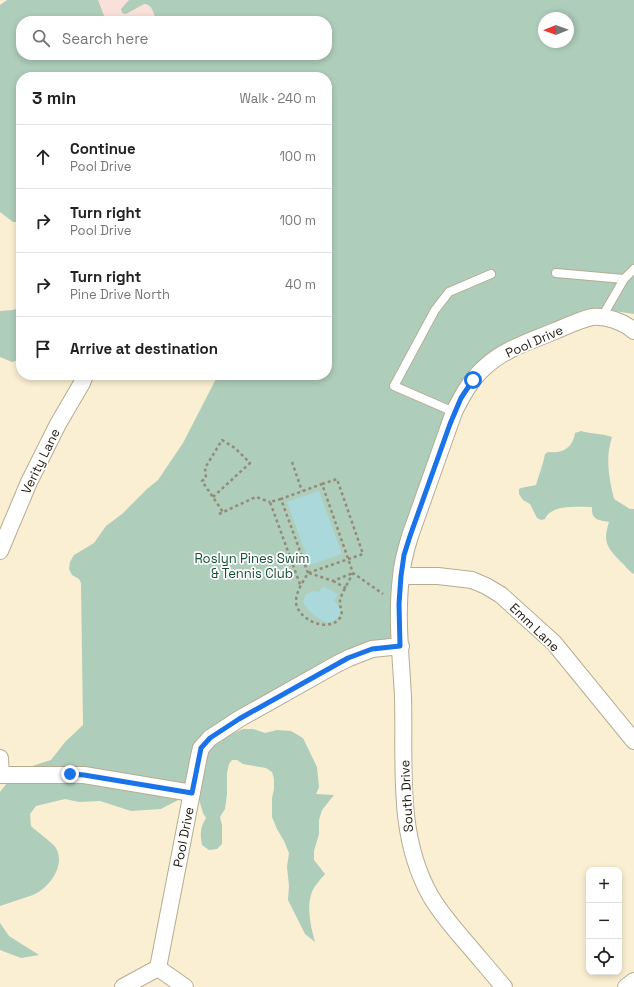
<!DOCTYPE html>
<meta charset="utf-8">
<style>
body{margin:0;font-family:"Space Grotesk",sans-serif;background:#f6f6f6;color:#222}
.controls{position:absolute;right:12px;bottom:12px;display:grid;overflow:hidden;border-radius:8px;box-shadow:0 2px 6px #0003}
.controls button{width:36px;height:36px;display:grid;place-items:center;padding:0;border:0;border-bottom:1px solid #e0e0e0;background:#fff;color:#222;font:20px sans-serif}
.compass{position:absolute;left:538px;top:12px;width:36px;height:36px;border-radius:50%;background:#fff;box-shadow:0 2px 6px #0003;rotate:269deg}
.stop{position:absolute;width:12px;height:12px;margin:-9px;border:3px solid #1a73e8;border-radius:50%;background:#fff}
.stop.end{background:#1a73e8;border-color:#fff;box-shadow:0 1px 4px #0008}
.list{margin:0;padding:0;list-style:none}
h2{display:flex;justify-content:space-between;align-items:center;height:52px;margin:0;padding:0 16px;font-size:17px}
h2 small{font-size:13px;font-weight:400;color:#767676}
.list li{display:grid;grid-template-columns:26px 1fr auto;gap:12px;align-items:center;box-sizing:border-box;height:64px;padding:0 16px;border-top:1px solid #e0e0e0}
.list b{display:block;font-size:15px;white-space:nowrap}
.list p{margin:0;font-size:13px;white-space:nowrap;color:#767676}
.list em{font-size:13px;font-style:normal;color:#767676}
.icon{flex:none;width:22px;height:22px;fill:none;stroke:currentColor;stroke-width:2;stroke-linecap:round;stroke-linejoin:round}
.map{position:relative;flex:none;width:634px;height:987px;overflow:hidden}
.search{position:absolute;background:#fff;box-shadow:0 2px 6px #0003;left:16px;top:16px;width:316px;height:44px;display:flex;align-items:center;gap:10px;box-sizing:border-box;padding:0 14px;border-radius:16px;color:#767676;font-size:15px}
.panel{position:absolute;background:#fff;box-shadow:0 2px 6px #0003;left:16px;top:72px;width:316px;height:308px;border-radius:16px}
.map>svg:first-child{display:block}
</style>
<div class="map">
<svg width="634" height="987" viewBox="0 0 634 987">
<rect width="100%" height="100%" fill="#faefd2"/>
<path fill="#f9e0d8" d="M96,0H154L159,21H104Z"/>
<path fill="#aecdba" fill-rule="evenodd" d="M7,0H98L106,21H21V55H327V21H157C153,14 153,4 144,4L126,14L122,13L121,9L129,0H634V314L595,308L473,380L410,535L401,646L382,648L220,739L243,729H253L265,733L277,730L291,731L303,738L317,767L319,787L316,794L334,795L322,810L319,820V834L314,851V860L325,874C321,879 314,886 312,892C306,907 311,927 315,942L305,934L288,900L289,886L287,867L289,853L284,841L277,829L272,817V798L274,789V779L272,772L266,768L243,764L237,760H232L229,764L227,773V794L225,809L220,817L222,825V844L217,849L209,850L202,845C200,834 200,827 206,818L203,813L198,796L180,799L161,809L131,811L100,801L79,802L65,799L36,806L30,814L31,826C36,831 53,843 56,848C66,866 49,888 33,895C22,899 11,902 0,906V909V792L7,783L29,767L51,760L65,742L83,725L81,583L79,579L72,575L69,569L70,562L74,555L94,543L106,526L122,514L147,489L158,480L183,443L218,375H327V77H21V222H13L0,212V5ZM544,18H568V42H544Z
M21,307V354L19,360L12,362L0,357V311L13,310Z
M581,431C592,434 600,433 612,437C605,459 609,477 614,499L630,509H634V574C628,571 625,565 620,561C606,546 603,542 609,522C598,520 591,520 592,507C578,507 551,504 545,519L541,520L537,518L530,504L523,500L519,494V489C525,486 530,487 536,485C539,474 543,465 545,454L548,452C562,454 573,448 575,433Z
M0,923L9,936L39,955L21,958L0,950Z"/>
<path fill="#abd9db" d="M319,491L342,554L310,565L287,502Z
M323,586L338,594L334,601C336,603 339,606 340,609C342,616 334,623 327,622C319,620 306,610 303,602L306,594L312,591L319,592Z"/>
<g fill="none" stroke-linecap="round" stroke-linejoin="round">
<defs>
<path id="service" d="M556,273L624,279
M602,317L624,279L634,269
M454,412L394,386L435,310L449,292L491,274"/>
<path id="minor" d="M0,551L29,482L58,424L82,383L85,375
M401,576H438L472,580L486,586L501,595L554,643L634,741
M0,758L1,775
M0,775H84L192,793
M158,968L199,756L201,748L210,738L239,719L335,665L349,658L372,649L401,646
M158,968L185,987
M123,987L158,968
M504,987C490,971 477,955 463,939C451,925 439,911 430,895C396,834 405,765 403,697C401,657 396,617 401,577C402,563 406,549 410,536L454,412C462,396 471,379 485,367C504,349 531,341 555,331C567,326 579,320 592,317C605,315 624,322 634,331
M626,987L634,981"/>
</defs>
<use href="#service" stroke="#b6ac90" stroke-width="10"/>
<use href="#minor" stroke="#b6ac90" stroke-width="18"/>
<path stroke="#938b77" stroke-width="2.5" stroke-dasharray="3 3" stroke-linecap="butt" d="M292,462L302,491
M322,484L337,479L363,554L308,573C303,582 296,591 296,602C297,619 327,633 339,619C345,613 339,608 340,601C340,596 350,579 353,573
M213,497L250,463L235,448L222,440L205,468L206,478L202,481L223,512
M281,499L270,502L301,587
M219,514L256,497L270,502
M308,573L281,499L322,484L353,573L383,594
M309,573L333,581L353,573
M333,581L346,588"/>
<use href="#service" stroke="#fff" stroke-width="8"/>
<use href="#minor" stroke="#fff" stroke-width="16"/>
</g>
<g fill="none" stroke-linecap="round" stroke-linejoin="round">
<path stroke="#1a73e8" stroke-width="5" d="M70,774L84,775L192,793L201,748L210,738L239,719L348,658L372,649L400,646L399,604L401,576L404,555L410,536L450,424L461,398L473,380"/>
</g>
<g text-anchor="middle" stroke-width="3.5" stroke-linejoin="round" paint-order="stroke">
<g font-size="13" fill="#1f1b10" stroke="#fff">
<text transform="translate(534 341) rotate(-24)" y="5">Pool Drive</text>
<text transform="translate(40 461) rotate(-64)" y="5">Verity Lane</text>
<text transform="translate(535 627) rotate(44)" y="5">Emm Lane</text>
<text transform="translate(406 796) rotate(-93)" y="5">South Drive</text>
<text transform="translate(183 837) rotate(-79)" y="5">Pool Drive</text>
</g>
<g font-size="13" fill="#114e32" stroke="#fff">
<text x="252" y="563">Roslyn Pines Swim<tspan x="252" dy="15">&amp; Tennis Club</tspan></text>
</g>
</g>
</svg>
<div class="controls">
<button>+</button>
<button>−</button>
<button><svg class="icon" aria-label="locate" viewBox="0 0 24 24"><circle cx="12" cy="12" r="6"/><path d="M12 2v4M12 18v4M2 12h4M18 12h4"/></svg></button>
</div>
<svg class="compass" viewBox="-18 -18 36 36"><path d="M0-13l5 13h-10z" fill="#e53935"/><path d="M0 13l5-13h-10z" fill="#767676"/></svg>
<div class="stop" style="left:473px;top:380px"></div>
<div class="stop end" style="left:70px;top:774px"></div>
<div class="search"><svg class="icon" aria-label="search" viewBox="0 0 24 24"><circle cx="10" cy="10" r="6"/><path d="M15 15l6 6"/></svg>Search here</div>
<section class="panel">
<h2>3 min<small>Walk · 240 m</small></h2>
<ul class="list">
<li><svg class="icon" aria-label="ahead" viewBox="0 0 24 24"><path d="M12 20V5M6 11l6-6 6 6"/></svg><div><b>Continue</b><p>Pool Drive</p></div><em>100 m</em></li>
<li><svg class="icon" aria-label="right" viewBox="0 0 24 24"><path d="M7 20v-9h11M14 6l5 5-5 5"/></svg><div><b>Turn right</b><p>Pool Drive</p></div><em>100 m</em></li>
<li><svg class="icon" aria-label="right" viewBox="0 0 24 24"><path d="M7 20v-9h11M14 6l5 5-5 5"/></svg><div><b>Turn right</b><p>Pine Drive North</p></div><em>40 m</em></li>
<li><svg class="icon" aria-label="arrive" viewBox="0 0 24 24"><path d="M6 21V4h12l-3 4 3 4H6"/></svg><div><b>Arrive at destination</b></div></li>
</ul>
</section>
</div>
